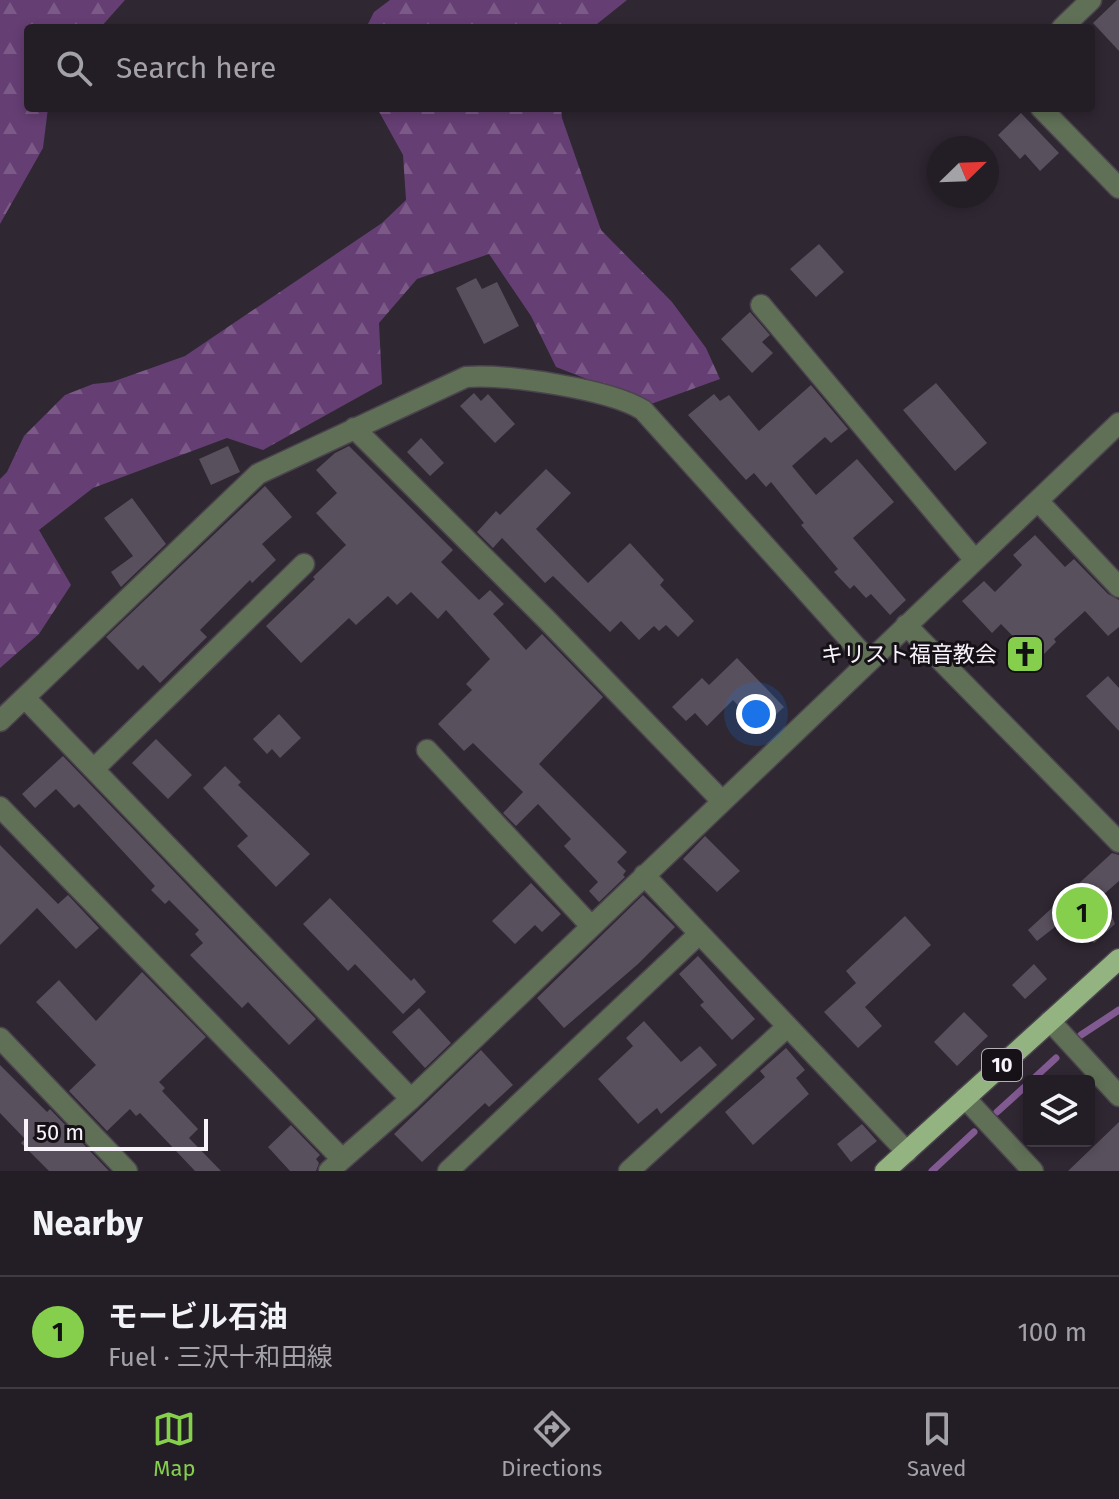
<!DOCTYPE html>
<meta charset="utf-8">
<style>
body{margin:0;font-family:"Fira Sans","Noto Sans JP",sans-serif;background:#2f2a32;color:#f1f3f6}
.controls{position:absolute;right:24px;bottom:24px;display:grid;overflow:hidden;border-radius:8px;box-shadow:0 4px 12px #0003}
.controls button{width:72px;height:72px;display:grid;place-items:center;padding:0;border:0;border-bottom:2px solid #403b43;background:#231d26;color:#f1f3f6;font:40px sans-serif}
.compass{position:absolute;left:927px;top:136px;width:72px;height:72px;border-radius:50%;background:#231d26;box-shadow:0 4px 12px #0003;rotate:67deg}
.scale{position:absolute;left:24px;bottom:20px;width:184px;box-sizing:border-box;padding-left:8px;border:4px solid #f8f3fa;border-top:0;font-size:22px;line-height:28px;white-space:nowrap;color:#f8f3fa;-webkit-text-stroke:6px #151117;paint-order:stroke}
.you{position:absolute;left:756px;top:714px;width:28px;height:28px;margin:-20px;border:6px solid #fff;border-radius:50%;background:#1a73e8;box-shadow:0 0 0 12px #1a73e833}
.badge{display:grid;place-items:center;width:52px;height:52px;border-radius:50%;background:#85cf4d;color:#111;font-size:26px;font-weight:700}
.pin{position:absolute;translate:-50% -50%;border:4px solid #fff;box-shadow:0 2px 8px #0006}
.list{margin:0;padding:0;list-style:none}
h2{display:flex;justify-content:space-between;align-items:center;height:104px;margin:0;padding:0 32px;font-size:34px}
h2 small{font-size:26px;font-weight:400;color:#a3a2a7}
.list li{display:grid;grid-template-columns:52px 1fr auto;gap:24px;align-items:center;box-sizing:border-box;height:112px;padding:0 32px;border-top:2px solid #403b43}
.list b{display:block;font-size:30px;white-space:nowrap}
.list p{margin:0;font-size:26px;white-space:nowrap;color:#a3a2a7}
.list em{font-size:26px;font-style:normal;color:#a3a2a7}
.icon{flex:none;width:44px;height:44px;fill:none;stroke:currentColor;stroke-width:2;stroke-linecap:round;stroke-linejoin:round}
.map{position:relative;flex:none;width:1119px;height:1171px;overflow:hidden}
.search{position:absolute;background:#231d26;box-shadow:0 4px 12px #0003;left:24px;right:24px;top:24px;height:88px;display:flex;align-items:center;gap:20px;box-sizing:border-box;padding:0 28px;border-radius:8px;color:#a3a2a7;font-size:30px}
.sheet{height:216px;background:#231d26}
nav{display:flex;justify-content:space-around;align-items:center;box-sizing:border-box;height:112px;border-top:2px solid #403b43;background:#231d26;font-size:22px;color:#a3a2a7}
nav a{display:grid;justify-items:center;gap:4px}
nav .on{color:#85cf4d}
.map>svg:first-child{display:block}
</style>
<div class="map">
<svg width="1119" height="1171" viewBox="0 0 1119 1171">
<defs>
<pattern id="forest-firs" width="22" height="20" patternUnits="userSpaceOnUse" patternTransform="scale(2)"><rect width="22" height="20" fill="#653e73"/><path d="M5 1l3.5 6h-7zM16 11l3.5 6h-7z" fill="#7c5a88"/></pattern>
</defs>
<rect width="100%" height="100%" fill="#2f2732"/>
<path fill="url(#forest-firs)" d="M0,0H125L100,28H28V108H48L43,148L0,224Z
M390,0H627L592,28H366L374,12Z
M377,108H561L562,118L601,230L672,302L706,348L720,379L651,404L556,367L531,316L489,254L417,279L379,323L382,384L263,450L227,438L93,488L39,530L71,585L39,634L0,668V479L7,472L24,436L65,395L93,384L112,382L185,356L382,223L406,200L403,155Z"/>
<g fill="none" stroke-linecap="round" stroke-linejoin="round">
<path stroke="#825a92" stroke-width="7" d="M1081,1035L1119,1010
M1031,1081L1056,1058
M997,1112L1029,1083
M932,1171L974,1132"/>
</g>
<path fill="#59505d" d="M1117,0H1119V51L1093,23Z
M1021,113L1059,153L1040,171L1025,154L1020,159L998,135Z
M819,244L844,272L816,297L790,269Z
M476,278L482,289L497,282L519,326L484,344L456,288Z
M750,312L770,335L762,342L773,353L752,373L721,339Z
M936,383L987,443L955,471L903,410Z
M811,385L848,429L831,443L825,437L792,466L816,495L857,459L894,502L853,538L906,600L890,615L871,594L866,598L854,585L850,589L834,572L838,569L801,525L804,523L771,482L766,487L754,473L746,480L688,415L714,394L720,401L729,395L759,431Z
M474,393L481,401L488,394L515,424L495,443L460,406Z
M421,438L444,463L430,476L407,452Z
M228,446L240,472L211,485L199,459Z
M349,446L453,550L441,562L479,600L490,590L504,604L493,614L526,650L542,634L603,697L539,764L627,852L617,862L626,871L623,875L625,877L599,902L589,891L598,882L564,846L571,839L538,804L516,826L503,813L523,792L473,743L464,751L438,724L472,690L466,684L490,659L446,610L438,619L411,592L397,605L388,596L356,625L349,618L301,663L266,626L315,579L313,577L346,545L316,513L337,493L316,470L335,453Z
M546,469L571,493L536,529L588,583L630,543L664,580L660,585L694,621L678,637L666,625L659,631L654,626L639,640L621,621L610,632L553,576L545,583L502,538L493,548L477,532L496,511L500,515Z
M265,486L292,517L262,544L276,560L252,583L250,580L200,630L207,637L160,683L143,665L138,670L106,637Z
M132,498L166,544L121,587L111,572L133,556L104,518Z
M1035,535L1065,567L1074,559L1108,594L1119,600V627L1108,636L1085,611L1054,639L1056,642L1037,661L1001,624L992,633L962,601L984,581L995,592L1022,565L1013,555Z
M737,658L784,707L766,724L755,712L749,717L733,700L707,726L695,713L686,721L672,707L702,678L709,685Z
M1108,676L1119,688V731L1086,696Z
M279,714L301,738L280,758L272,749L267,754L253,739Z
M156,739L192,775L168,799L132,763Z
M63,756L316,1019L289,1045L248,1002L242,1008L190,955L203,943L195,934L199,930L169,900L165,904L151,890L155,886L79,804L74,808L56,789L35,808L22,794Z
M225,766L241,782L238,785L310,854L276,887L237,846L248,836L203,788Z
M705,836L740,871L717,892L683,859Z
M0,845L58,904L68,895L99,928L76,949L37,908L0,945Z
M1112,853L1119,855V881L1103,895L1115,924L1094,943L1069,916L1037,941L1028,930Z
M531,883L561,914L542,932L535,925L515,944L492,921Z
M643,895L675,927L638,964L564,1028L537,998Z
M330,898L411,981L414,978L426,992L403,1014L355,964L348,971L303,924Z
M905,916L931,945L865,1007L882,1026L858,1048L824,1012L856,983L846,971Z
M698,956L755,1019L732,1040L700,1005L704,1002L679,974Z
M1034,964L1047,979L1025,999L1012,985Z
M142,972L206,1037L159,1082L165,1088L162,1091L198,1129L189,1138L221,1171H195L140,1113L136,1116L130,1109L107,1131L69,1091L96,1065L36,1002L59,980L96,1021Z
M419,1008L451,1043L425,1068L392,1032Z
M964,1012L988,1036L957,1066L934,1042Z
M644,1021L681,1062L700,1046L717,1065L661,1114L657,1108L638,1124L598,1079L633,1046L626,1038Z
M786,1048L805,1070L796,1078L809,1094L753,1145L725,1112L765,1077L760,1071Z
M481,1050L513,1085L489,1107L485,1103L422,1162L394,1134Z
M0,1065L47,1112L50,1109L109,1171H49L21,1143L25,1139L0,1113Z
M1119,1122V1171H1068Z
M862,1124L877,1141L851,1162L837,1144Z
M291,1125L320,1155L316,1159L319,1163L316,1171H290L268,1147Z"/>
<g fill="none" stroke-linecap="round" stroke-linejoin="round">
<defs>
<path id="minor" d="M1062,28L1091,0
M1041,108L1119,188
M761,305L974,559
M354,428L546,619L721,800
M1039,502L1119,587
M906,625L1119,842
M25,698L411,1099
M0,721L258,474L466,377C507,374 609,389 643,410L868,660
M427,750L591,926
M95,768L304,564
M0,807L342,1159
M644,875L907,1152
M1050,1021L1119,1096
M0,1038L127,1171
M965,1098L1033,1171
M329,1171L411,1099L1119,423
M448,1171L699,934
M629,1171L787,1027"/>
<path id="major" d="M885,1171L1119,959"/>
</defs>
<use href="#minor" stroke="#4b444e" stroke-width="23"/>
<use href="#major" stroke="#4b444e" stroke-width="23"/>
<use href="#minor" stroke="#607056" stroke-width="20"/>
<use href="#major" stroke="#93b480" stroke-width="20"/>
</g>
<defs>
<symbol id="church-square" viewBox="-11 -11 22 22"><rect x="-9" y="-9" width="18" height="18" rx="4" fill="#85cf4d" stroke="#151117"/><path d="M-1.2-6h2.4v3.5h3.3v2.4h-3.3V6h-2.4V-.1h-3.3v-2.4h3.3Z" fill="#111"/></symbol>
</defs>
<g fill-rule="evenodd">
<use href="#church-square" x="1003" y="632" width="44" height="44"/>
</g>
<g text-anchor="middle" stroke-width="6" stroke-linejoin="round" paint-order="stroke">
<rect fill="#151117" stroke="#b4afb6" stroke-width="2" x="982" y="1049" width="40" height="32" rx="6"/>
<g font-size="20" font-weight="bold" fill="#f8f3fa">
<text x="1002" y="1072">10</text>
</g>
<g font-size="22" fill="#f8f3fa" stroke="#151117" text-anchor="end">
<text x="997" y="662">キリスト福音教会</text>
</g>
</g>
</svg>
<div class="controls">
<button><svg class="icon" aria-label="layers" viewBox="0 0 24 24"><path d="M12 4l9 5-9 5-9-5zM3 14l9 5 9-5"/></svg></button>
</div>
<svg class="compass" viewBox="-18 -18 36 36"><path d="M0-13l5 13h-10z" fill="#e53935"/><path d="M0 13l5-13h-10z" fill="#a3a2a7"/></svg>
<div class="scale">50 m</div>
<div class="you"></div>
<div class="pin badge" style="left:1082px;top:913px">1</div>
<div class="search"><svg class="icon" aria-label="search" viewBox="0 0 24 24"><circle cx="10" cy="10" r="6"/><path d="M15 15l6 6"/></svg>Search here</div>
</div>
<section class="sheet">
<h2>Nearby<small></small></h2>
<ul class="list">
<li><span class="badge">1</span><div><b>モービル石油</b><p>Fuel · 三沢十和田線</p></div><em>100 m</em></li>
</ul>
</section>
<nav>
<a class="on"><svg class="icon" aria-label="map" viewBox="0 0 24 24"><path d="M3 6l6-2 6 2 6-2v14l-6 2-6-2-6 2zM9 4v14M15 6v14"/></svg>Map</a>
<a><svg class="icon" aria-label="directions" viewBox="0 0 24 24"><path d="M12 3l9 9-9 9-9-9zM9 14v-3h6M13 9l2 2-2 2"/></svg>Directions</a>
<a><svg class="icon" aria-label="saved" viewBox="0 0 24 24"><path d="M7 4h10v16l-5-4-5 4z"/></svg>Saved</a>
</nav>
